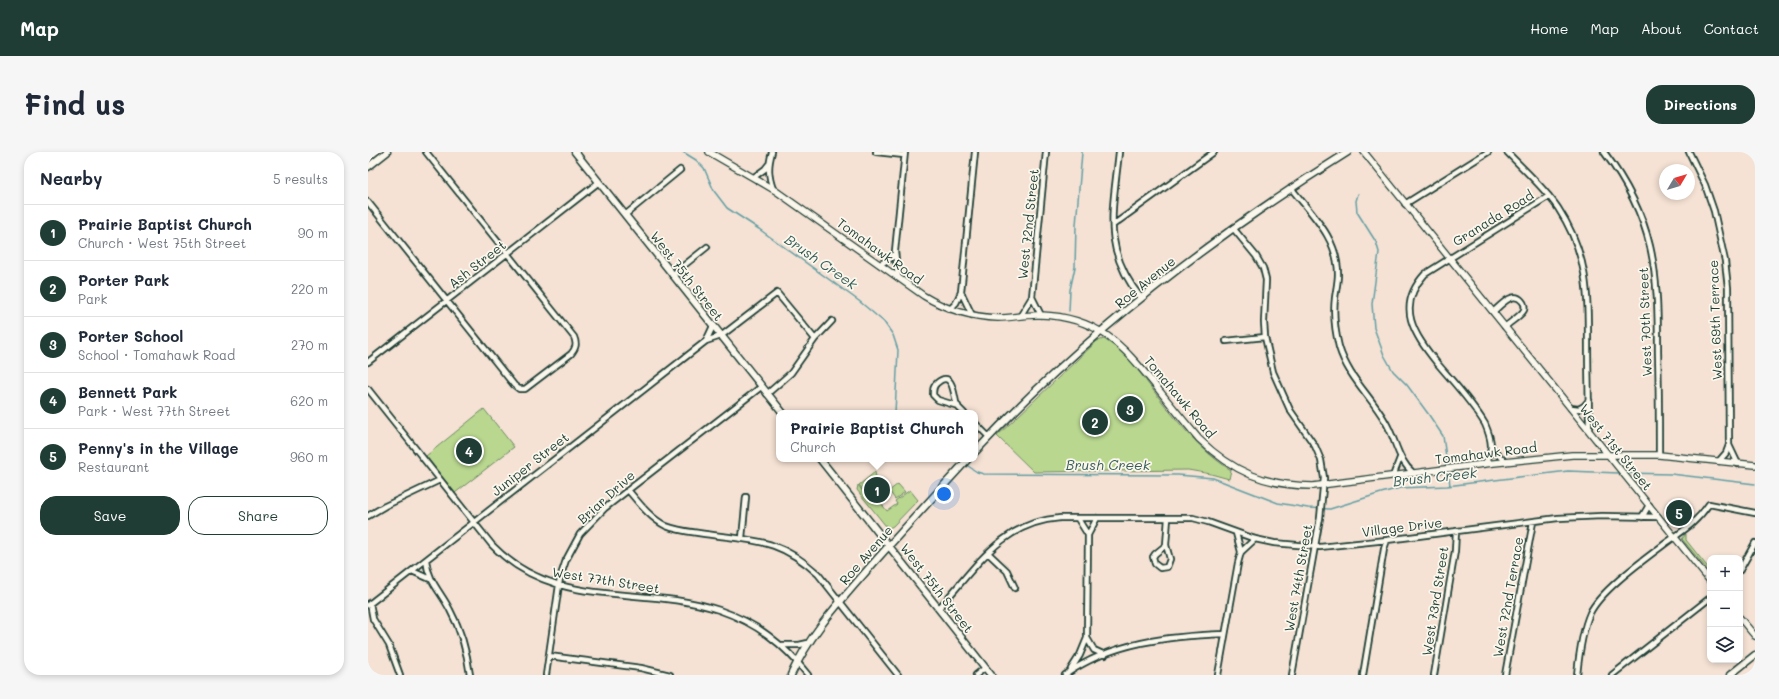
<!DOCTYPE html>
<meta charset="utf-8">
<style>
body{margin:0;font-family:Mali,sans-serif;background:#f6f6f7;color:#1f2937}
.controls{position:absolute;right:12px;bottom:12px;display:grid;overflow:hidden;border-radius:8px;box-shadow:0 2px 6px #0003}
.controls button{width:36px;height:36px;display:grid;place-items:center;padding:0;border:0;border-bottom:1px solid #e0e1e3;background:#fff;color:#1f2937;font:20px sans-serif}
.compass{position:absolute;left:1291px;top:12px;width:36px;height:36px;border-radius:50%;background:#fff;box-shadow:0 2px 6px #0003;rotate:52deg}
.you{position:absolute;left:576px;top:342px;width:14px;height:14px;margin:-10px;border:3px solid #fff;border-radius:50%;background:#1a73e8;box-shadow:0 0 0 6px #1a73e833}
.badge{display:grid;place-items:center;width:26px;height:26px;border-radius:50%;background:#1f3d34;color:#fff;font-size:13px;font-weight:700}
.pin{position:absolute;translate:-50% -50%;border:2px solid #fff;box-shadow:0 1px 4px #0006}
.popup{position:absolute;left:408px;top:258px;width:202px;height:52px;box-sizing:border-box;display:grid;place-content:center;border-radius:8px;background:#fff;filter:drop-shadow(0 1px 3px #0005);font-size:13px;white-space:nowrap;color:#747a83}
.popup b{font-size:15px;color:#1f2937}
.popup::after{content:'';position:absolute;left:50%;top:100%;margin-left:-8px;border:8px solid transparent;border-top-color:#fff}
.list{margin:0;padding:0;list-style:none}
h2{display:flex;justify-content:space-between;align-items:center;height:52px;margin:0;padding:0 16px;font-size:17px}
h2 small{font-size:13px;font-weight:400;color:#747a83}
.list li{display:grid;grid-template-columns:26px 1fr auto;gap:12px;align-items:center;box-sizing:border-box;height:56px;padding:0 16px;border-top:1px solid #e0e1e3}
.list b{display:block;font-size:15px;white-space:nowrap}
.list p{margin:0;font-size:13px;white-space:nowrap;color:#747a83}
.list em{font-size:13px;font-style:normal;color:#747a83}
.actions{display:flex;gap:8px;padding:12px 16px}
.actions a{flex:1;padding:9px 0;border:1px solid #1f3d34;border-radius:16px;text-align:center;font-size:14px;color:#1f3d34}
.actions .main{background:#1f3d34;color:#fff}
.icon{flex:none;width:22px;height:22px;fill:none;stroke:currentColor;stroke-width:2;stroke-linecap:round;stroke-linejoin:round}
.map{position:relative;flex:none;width:1387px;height:523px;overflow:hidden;border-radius:16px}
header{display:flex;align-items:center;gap:24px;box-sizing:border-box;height:56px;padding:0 20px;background:#1f3d34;color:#fff}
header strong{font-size:19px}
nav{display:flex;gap:22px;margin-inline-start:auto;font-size:14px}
.intro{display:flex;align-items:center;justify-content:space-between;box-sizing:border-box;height:96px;padding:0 24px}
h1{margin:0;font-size:28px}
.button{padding:10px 18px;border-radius:16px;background:#1f3d34;color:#fff;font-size:14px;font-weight:700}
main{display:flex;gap:24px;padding:0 24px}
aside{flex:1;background:#fff;border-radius:16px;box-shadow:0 2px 6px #0003}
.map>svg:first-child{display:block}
</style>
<header>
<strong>Map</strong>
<nav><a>Home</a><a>Map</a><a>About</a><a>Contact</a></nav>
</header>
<div class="intro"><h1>Find us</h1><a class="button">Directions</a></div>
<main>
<aside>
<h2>Nearby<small>5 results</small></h2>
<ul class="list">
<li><span class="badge">1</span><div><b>Prairie Baptist Church</b><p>Church · West 75th Street</p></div><em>90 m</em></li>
<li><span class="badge">2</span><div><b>Porter Park</b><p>Park</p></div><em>220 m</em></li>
<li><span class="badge">3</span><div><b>Porter School</b><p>School · Tomahawk Road</p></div><em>270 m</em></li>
<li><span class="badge">4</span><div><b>Bennett Park</b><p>Park · West 77th Street</p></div><em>620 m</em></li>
<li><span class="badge">5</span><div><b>Penny's in the Village</b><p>Restaurant</p></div><em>960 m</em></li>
</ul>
<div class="actions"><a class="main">Save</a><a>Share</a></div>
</aside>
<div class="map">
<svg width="1387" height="523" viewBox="0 0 1387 523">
<rect width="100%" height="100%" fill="#f5e2d4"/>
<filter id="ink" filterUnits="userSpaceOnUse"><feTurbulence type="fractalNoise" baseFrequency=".025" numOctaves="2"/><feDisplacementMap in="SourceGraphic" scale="8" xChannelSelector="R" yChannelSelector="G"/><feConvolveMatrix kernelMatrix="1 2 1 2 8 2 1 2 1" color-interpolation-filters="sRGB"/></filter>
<g filter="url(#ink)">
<path fill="#b9d78f" stroke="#6c8a62" d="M736,187L752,198L761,207C791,244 822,293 863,318L861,327L843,322L820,318L666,320L629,284L729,189Z
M116,257L146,295L87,341L58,304Z
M507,320L508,325L499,332L502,337L497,340L491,333Z
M530,332L537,340L527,347L521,339Z
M490,333L502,349L508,345L519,359L529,352L527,349L542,338L550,348L525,374L521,376L517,373L489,338Z
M1318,382V388L1342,418V421L1314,387Z"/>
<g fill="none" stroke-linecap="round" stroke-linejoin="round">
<path stroke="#639ea4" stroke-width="1.5" d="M315,0L328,8L336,16L346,39L359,56L391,77L491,149L516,170L525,183L530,198L527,261
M990,42L988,49L989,60L1008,90L1011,100L1004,152L1006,176L1016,203L1025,219L1039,233L1061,263L1075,284L1079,312
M701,159L702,138L707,115L708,73L714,0
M597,312L609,320L616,322L810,323L845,326L910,351L940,356L962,357L1013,341L1032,336L1079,334L1200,319L1251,321
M1257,321L1303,322L1387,332
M1081,324L1082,334"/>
<defs>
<path id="minor" d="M404,0C400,14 400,23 405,37
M508,0L536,3
M751,0C745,59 733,96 773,146
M1139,0C1156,18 1176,35 1190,56C1220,102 1220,140 1220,192C1220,221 1221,249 1221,277
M1236,0C1287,68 1290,118 1290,200C1291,234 1291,269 1291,303
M1321,0L1337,33L1346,59L1357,109L1360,136L1361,293L1370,312
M386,25L397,17L401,12
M923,36C944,63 970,86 970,122C970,130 968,138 967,146C965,163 967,179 971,195C980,225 1002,243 1017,269C1029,289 1028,306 1046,322
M0,50L146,233L151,237H157L203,202C208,196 209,192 206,185L58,0
M1037,52L1120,0
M257,63L312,18
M745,73L846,0
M865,76L888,104L895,116L898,128L896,170L897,185L905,220L922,258L947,294L953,308L956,326L952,366L924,523
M512,112L522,107L527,101
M304,123L339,95
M530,125L527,99L537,0
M594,142L604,163
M664,145L673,163
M582,157L588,151L593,140L607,0
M1125,160C1132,154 1145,138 1154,149C1156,151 1157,155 1156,158C1153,164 1142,170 1137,175
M653,163L664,145L678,0
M338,189L345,174
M858,189L897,185
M0,210L231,30
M0,237L124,393C187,459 273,432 351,458C389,471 416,492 440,523
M399,242L423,221L447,187L464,169
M590,254L570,248L565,243C565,238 565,234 569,231C586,216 586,247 589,254C591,256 594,259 596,261
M1203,256L1211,257L1216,254L1221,248
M607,271L621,285
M1124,296L1137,310
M1351,309L1358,301L1361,293
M1116,312C1127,299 1123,286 1117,272C1104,250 1085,230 1069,211C1046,182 1027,155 1057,122L1181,44
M1025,324L1032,306
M260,338C271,351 282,366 298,374C310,379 324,380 337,382C386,389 411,386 450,422L530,523
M0,364L17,354L72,328
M1274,365L1281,353
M710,367L720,383
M868,381L873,400
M374,386L378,345
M798,393L787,402L785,405L787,412L792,416L799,415L802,407L798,393L800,366
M620,401L639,419L647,436
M58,408C60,429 73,440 82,458C93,478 99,500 102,523
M1372,418L1387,391
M44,419L62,427
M2,451L5,467L21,493L32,523
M0,453L338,189L353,184L409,141L447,187
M571,456C607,417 633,370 692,366H825L840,370L887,387L906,391L952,395L1019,388L1190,366L1234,364L1290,365
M719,486L726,498L737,503
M414,493H431L440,491
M181,504L273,516L302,523
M703,517L712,503L719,486L720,383L729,366
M178,523L192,426L198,408L212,382L237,356L393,235
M608,523L617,516
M697,523C743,490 802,484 857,482
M850,523L870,411L873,400L887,387
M995,523L1016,397L1019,388
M1066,523L1087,399L1088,379
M1137,523L1165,370
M1209,523C1211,503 1214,479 1222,461C1233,438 1277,407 1298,391C1316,378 1328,371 1341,352L1387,361
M1244,523L1342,446"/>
<path id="tertiary" d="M341,0L408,39L556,144C579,158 603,165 630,166C645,166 658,162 673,163C729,165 754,192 787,233C801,251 816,269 831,287C865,320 898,334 945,334L1116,312L1204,303H1291L1387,313
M996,0L1342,429
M1372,466L1387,484"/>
<path id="secondary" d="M207,0L415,261
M0,15L19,0
M607,300C716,183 845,84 980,0
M452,307L623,523
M423,523C443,480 472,450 502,415C534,379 567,343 600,307
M1362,523L1387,503"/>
</defs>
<use href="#minor" stroke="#1f3d34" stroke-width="8"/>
<use href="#tertiary" stroke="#1f3d34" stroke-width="8"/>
<use href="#secondary" stroke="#1f3d34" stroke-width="9"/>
<use href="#minor" stroke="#fbf7ec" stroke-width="4.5"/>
<use href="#tertiary" stroke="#fbf7ec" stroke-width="5.5"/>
<use href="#secondary" stroke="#fbf7ec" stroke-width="6"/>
</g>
</g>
<g text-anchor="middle" stroke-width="3.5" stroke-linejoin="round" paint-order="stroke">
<g font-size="13" fill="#1f3d34" stroke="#fbf7ec">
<text transform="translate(1125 66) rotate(-32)" y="5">Granada Road</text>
<text transform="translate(660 72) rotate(-84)" y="5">West 72nd Street</text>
<text transform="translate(512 99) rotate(36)" y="5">Tomahawk Road</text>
<text transform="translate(109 112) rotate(-38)" y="5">Ash Street</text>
<text transform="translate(319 124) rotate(52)" y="5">West 75th Street</text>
<text transform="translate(777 130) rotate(-39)" y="5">Roe Avenue</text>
<text transform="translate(1347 168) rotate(-92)" y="5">West 69th Terrace</text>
<text transform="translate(1277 170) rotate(-92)" y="5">West 70th Street</text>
<text transform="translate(812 245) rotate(50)" y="5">Tomahawk Road</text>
<text transform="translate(1248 295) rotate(51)" y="5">West 71st Street</text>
<text transform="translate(1118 301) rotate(-7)" y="5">Tomahawk Road</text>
<text transform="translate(162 312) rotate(-38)" y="5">Juniper Street</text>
<text transform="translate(238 345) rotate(-42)" y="5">Briar Drive</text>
<text transform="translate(1034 375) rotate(-7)" y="5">Village Drive</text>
<text transform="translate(498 403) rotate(-49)" y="5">Roe Avenue</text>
<text transform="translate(930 426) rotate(-80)" y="5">West 74th Street</text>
<text transform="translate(238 428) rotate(9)" y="5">West 77th Street</text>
<text transform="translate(569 436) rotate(52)" y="5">West 75th Street</text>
<text transform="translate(1140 445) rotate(-80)" y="5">West 72nd Terrace</text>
<text transform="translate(1067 449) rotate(-81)" y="5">West 73rd Street</text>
</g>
<g font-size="14" font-style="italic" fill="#365d59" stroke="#fbf7ec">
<text transform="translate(453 110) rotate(35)" y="5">Brush Creek</text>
<text x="740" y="318">Brush Creek</text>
<text transform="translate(1067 325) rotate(-6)" y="5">Brush Creek</text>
</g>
</g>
</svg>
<div class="controls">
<button>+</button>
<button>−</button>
<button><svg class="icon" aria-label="layers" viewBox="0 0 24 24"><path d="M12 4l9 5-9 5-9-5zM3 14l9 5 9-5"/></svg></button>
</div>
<svg class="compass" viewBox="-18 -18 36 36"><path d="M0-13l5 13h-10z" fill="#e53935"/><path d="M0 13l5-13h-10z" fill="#747a83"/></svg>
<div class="you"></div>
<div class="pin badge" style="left:509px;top:338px">1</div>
<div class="popup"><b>Prairie Baptist Church</b>Church</div>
<div class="pin badge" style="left:727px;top:270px">2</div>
<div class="pin badge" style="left:762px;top:257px">3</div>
<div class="pin badge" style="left:101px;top:299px">4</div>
<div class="pin badge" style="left:1311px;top:361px">5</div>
</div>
</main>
